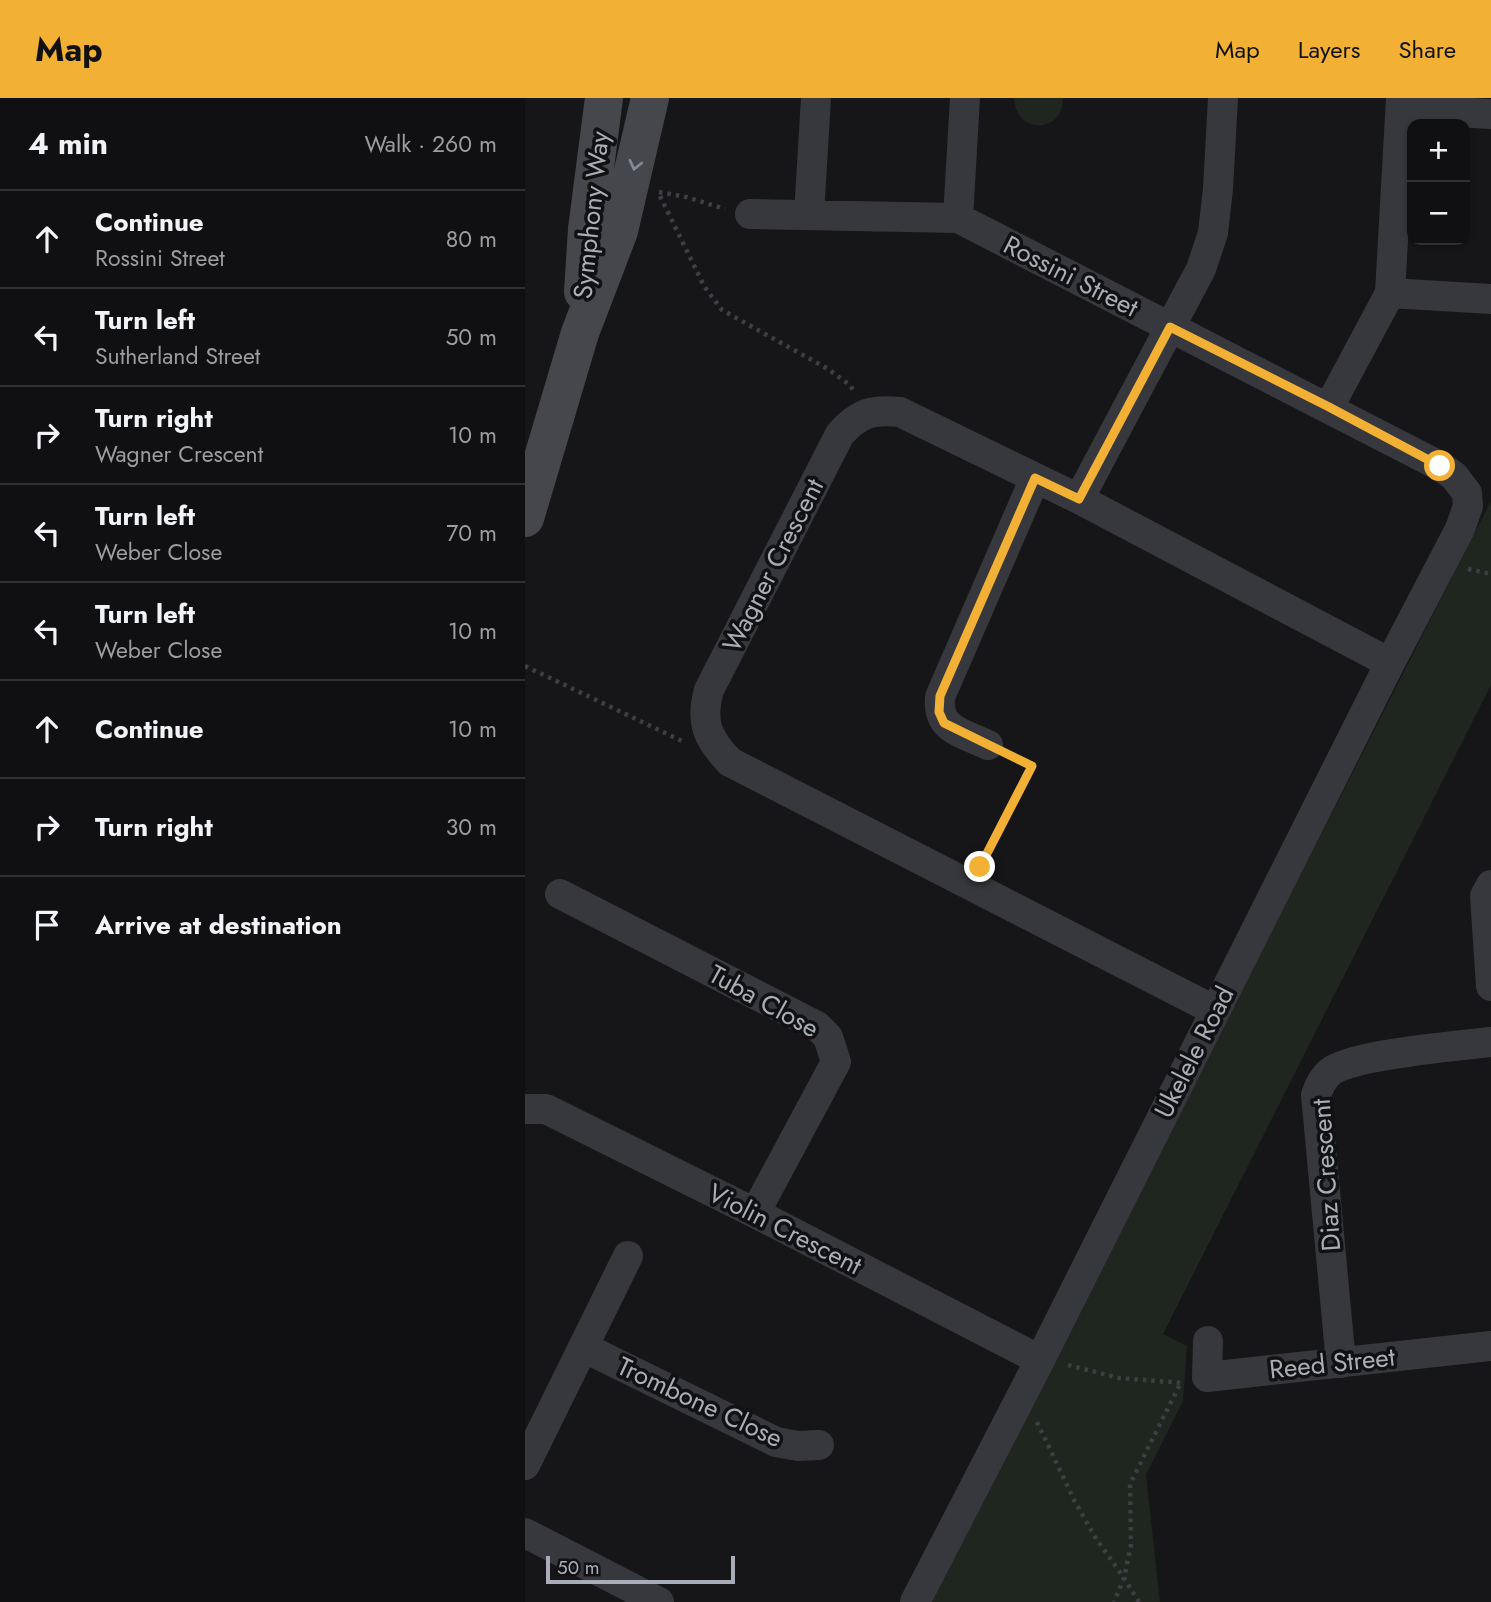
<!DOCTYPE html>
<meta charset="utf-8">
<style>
body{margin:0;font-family:Jost,sans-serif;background:#1e1e20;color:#f1f3f6}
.controls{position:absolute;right:21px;top:21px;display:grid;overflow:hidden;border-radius:14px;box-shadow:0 2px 5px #0004}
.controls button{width:63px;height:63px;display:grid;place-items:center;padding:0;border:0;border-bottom:2px solid #303032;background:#101012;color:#f1f3f6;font:35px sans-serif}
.scale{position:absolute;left:21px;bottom:18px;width:189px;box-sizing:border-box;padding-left:7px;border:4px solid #a8adb8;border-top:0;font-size:19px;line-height:24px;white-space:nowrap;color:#a8adb8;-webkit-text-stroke:5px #111113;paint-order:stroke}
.stop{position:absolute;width:21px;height:21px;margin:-16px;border:5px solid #f2b134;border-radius:50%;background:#fff}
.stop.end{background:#f2b134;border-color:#fff;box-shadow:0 2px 7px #0008}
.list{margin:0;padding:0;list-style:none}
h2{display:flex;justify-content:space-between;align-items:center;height:91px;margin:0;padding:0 28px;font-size:30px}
h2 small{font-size:23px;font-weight:400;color:#9c9d9f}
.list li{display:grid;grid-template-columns:46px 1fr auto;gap:21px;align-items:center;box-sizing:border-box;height:98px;padding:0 28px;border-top:2px solid #303032}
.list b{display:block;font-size:26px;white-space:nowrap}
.list p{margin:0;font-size:23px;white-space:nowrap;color:#9c9d9f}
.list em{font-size:23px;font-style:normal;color:#9c9d9f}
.icon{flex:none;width:38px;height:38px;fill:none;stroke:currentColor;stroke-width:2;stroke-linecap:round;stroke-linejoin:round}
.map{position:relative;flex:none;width:966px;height:1504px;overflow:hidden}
header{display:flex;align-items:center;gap:42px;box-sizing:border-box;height:98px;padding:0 35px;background:#f2b134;color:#111}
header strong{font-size:33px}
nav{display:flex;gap:38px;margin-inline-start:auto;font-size:24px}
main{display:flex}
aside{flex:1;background:#101012}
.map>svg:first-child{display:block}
</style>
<header>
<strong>Map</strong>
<nav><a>Map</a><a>Layers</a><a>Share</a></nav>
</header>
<main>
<aside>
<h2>4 min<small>Walk · 260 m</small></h2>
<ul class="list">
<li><svg class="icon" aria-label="ahead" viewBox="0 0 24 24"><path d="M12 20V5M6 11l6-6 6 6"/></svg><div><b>Continue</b><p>Rossini Street</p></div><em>80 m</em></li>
<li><svg class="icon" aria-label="left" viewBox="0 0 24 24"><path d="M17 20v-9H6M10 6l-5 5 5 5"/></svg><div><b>Turn left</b><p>Sutherland Street</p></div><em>50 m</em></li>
<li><svg class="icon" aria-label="right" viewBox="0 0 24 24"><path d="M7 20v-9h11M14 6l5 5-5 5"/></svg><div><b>Turn right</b><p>Wagner Crescent</p></div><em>10 m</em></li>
<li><svg class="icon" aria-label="left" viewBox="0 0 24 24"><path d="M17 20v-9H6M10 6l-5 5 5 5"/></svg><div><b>Turn left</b><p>Weber Close</p></div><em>70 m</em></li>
<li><svg class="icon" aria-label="left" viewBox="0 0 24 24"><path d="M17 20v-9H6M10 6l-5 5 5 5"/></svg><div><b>Turn left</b><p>Weber Close</p></div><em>10 m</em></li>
<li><svg class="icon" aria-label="ahead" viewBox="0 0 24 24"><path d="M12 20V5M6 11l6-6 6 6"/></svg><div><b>Continue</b></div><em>10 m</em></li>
<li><svg class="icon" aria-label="right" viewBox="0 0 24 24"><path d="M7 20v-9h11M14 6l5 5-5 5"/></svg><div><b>Turn right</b></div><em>30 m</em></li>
<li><svg class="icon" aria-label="arrive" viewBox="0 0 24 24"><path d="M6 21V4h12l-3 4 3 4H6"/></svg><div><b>Arrive at destination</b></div></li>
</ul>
</aside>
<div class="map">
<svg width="966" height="1504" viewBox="0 0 966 1504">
<rect width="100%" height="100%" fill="#161618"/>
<path fill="#1e261f" d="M489,0H538C539,35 491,38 489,0Z
M966,403V587L638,1236L662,1248L658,1303L621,1377L635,1504H405Z"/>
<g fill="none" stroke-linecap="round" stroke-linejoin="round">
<path stroke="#3d3f44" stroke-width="4.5" stroke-dasharray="3.5 5" stroke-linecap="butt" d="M134,94L161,99L200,111
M135,98L179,188L197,212L303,271L326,288L328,293
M943,471L966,476
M0,568L157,643
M458,764L507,668L486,658
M543,1267L594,1280L658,1285
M512,1324L549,1402L570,1439L599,1480L589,1504
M614,1504L599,1480L606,1447L605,1386L655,1286"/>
<path stroke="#37383d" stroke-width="30" d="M876,11L966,16
M225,116L433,120L915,368L929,378L942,395L943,408L935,431L865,565L515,1262L390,1504
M284,117L291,0
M433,120L440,0
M865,195L966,201
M804,309L865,195L876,0
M554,401L676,171L688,135L693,91L698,0
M463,647C436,634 412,632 415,599L510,380
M966,787L960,798L966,888
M35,796L292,928L303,939L311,964L230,1115
M689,912L205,664C182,640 175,624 184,592L315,336C334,315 347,311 375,314L554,401L865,565
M0,1011H21L230,1115L515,1262
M683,1243L682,1279L966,1248
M58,1249L251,1344L273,1348L294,1347
M816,1265L791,997C794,988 798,980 805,974C828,956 933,948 966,944
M0,1367L103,1158
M0,1435L134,1504"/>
<path stroke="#45474d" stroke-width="38" d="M58,194L62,131L79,0
M0,420L55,235L94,133L125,0"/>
</g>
<defs><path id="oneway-chevron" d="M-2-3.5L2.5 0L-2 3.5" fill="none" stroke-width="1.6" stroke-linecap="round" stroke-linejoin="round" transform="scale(1.75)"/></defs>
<use stroke="#858993" href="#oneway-chevron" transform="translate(110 67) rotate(103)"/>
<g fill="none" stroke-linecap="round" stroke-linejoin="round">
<path stroke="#f2b134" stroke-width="9" d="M455,769L507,668L419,625L414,614L415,598L510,380L554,401L645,229L804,309L915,368"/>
</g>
<g text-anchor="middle" stroke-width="7" stroke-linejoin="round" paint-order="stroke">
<g font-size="26" fill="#a8adb8" stroke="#111113">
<text transform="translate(66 117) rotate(-84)" y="9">Symphony Way</text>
<text transform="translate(546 178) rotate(27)" y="9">Rossini Street</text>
<text transform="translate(248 467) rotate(-63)" y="9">Wagner Crescent</text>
<text transform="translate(239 903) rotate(29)" y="9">Tuba Close</text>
<text transform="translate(669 954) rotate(-63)" y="9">Ukelele Road</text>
<text transform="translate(801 1077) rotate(-94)" y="9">Diaz Crescent</text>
<text transform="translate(260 1131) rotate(27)" y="9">Violin Crescent</text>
<text transform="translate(807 1265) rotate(-6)" y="9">Reed Street</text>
<text transform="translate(175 1304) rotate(25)" y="9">Trombone Close</text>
</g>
</g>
</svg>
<div class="controls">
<button>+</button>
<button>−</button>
</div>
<div class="scale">50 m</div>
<div class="stop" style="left:915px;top:368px"></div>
<div class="stop end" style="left:455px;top:769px"></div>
</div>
</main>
